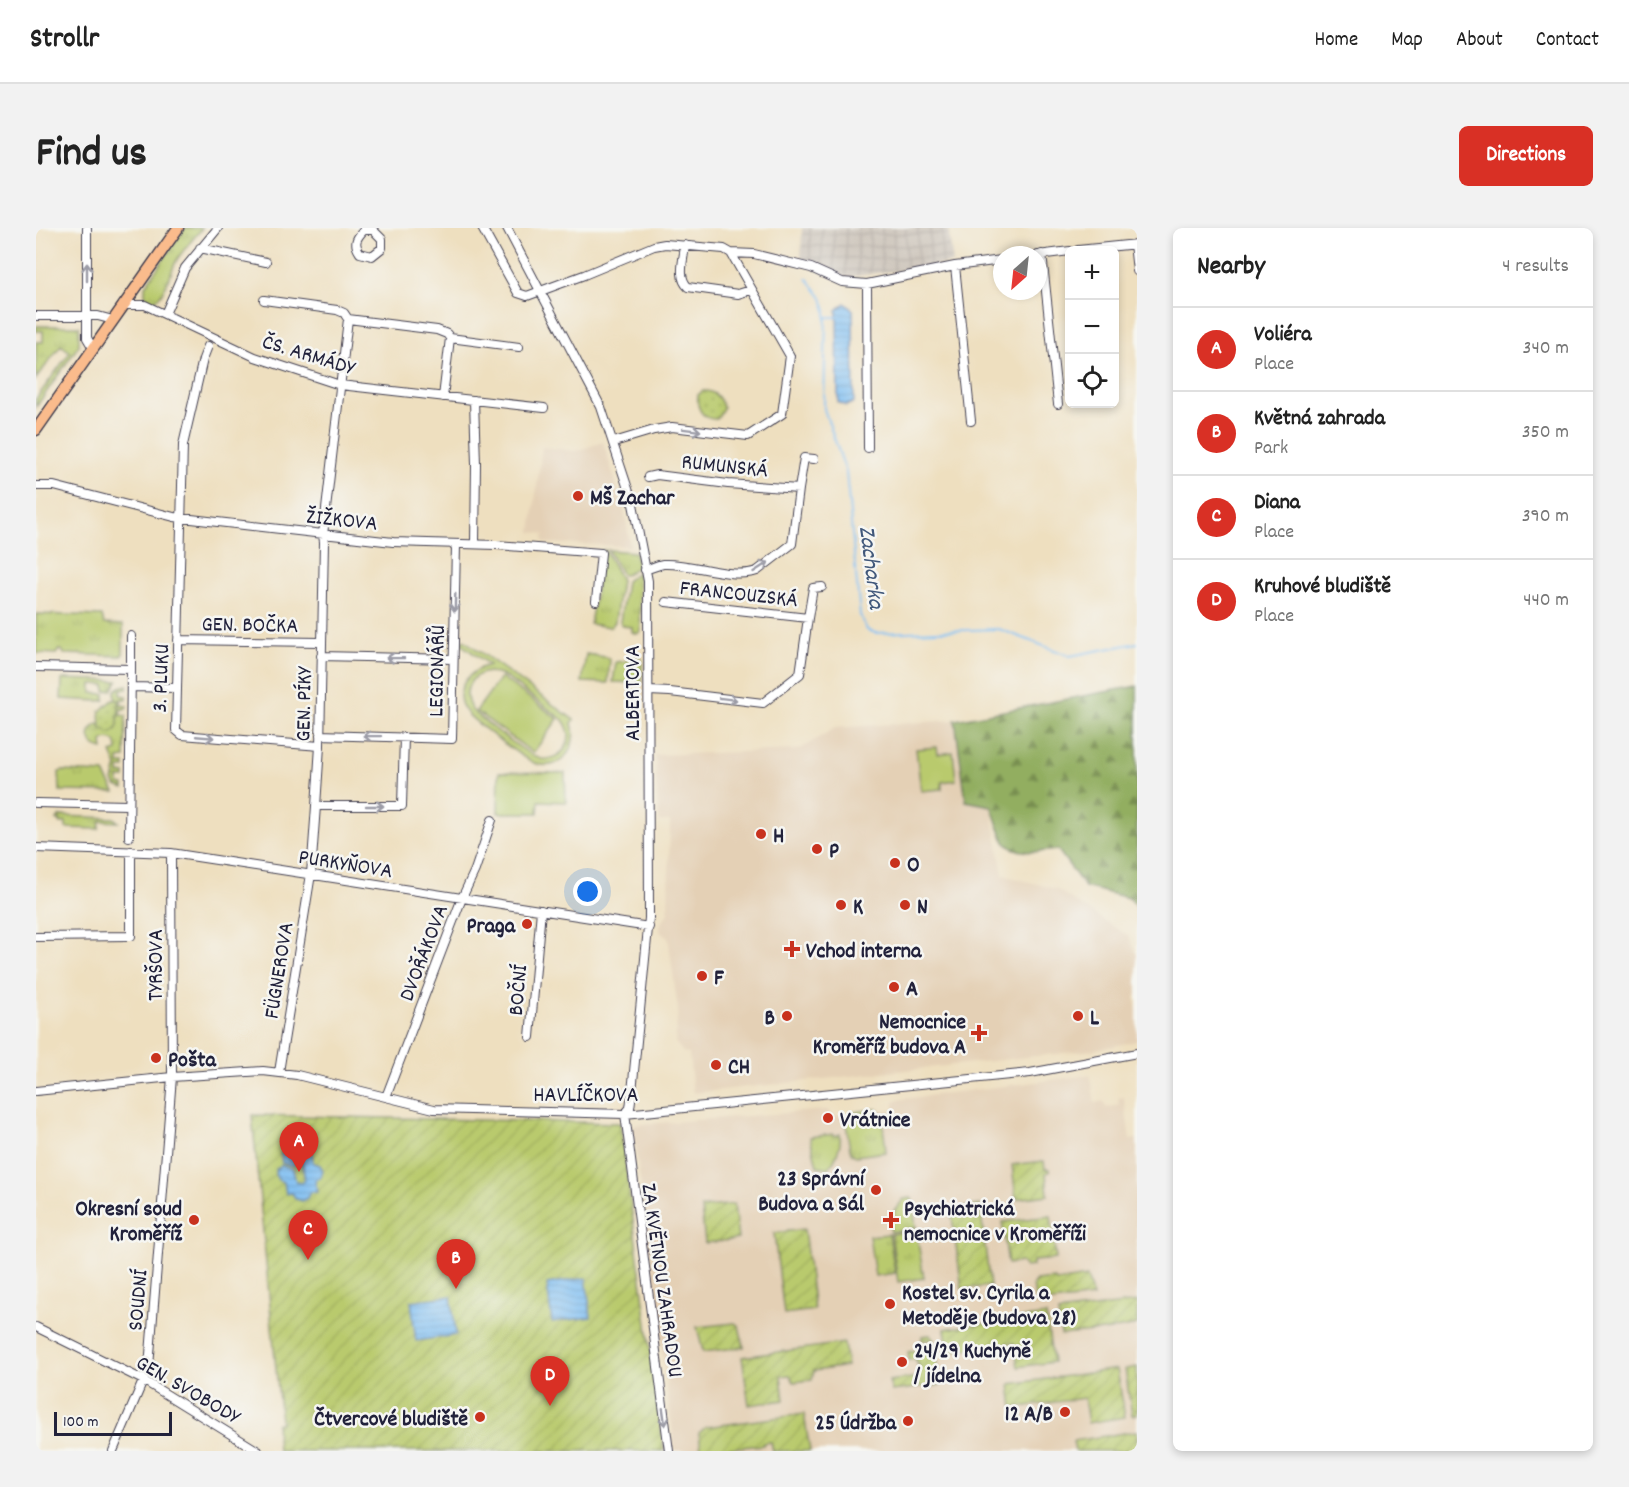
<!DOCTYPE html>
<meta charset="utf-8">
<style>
body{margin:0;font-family:Dekko,sans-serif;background:#f2f2f2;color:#222}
.controls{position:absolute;right:18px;top:18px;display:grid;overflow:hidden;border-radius:9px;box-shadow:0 3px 9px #0003}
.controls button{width:54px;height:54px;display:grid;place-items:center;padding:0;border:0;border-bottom:2px solid #e0e0e0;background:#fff;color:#222;font:30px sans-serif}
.compass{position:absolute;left:957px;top:18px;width:54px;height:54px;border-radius:50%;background:#fff;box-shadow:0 3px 9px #0003;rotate:207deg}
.scale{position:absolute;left:18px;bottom:15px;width:118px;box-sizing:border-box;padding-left:6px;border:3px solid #22223b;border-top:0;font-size:16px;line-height:21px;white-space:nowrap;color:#22223b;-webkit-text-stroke:4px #f6f6f2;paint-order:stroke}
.you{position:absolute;left:552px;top:664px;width:21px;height:21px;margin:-15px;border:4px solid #fff;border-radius:50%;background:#1a73e8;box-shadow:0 0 0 9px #1a73e833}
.badge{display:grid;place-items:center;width:39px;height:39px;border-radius:50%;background:#d93025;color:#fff;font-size:20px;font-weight:700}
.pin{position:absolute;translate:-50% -50px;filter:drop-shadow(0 2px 3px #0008)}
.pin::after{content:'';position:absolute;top:32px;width:21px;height:18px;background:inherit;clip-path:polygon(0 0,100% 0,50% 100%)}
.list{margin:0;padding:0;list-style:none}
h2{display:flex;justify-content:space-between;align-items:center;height:78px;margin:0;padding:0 24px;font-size:26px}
h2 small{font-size:20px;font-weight:400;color:#767676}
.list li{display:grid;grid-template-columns:39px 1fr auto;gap:18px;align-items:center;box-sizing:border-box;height:84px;padding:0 24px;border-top:2px solid #e0e0e0}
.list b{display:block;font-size:22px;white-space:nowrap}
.list p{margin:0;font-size:20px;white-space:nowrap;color:#767676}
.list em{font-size:20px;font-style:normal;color:#767676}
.icon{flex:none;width:33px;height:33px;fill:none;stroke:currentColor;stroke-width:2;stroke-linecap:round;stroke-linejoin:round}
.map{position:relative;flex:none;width:1101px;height:1223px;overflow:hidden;border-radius:9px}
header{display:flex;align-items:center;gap:36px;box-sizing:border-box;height:84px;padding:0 30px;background:#fff;border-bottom:2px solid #e0e0e0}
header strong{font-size:28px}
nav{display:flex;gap:33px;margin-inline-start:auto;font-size:21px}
.intro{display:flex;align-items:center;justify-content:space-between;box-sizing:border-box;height:144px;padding:0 36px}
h1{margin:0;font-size:42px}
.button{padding:15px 27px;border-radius:9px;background:#d93025;color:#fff;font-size:21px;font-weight:700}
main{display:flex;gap:36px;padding:0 36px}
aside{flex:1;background:#fff;border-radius:9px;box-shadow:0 3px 9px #0003}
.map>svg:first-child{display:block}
</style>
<header>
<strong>Strollr</strong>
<nav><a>Home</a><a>Map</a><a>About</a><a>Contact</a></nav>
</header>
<div class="intro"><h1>Find us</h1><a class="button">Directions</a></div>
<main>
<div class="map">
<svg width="1101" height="1223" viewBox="0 0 1101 1223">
<defs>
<pattern id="industrial-grid" width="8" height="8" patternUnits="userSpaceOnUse" patternTransform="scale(1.5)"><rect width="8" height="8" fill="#cbc2b8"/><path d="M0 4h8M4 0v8" fill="none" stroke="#aea69f"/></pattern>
<pattern id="grass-tufts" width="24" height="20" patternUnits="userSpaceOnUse" patternTransform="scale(1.5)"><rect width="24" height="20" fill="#b9ca6d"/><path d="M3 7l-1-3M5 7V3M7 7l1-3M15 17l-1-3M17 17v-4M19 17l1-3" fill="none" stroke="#9fad5f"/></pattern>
<pattern id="forest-firs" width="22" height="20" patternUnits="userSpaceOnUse" patternTransform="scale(1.5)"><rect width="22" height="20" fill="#92ae60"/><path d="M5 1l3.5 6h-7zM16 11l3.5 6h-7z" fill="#778d50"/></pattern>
<pattern id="park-dots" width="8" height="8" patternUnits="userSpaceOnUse" patternTransform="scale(1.5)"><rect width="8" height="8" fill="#b9ca6d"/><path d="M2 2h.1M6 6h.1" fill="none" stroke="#9fad5f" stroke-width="1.8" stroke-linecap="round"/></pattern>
<pattern id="garden-furrows" width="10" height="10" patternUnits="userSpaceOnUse" patternTransform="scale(1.5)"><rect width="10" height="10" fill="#b9ca6d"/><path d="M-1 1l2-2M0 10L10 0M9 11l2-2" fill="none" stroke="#9fad5f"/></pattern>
<pattern id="water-rules" width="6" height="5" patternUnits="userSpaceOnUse" patternTransform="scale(1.5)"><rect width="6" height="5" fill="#7ebef2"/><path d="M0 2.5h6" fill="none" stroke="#6da3d0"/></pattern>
</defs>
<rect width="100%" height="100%" fill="#f6f6f2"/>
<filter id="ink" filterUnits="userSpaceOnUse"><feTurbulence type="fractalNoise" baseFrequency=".0167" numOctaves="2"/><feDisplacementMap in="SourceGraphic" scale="12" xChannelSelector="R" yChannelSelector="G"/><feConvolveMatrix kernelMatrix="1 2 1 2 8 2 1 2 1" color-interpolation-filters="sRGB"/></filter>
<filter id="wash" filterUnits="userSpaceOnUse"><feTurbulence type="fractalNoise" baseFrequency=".008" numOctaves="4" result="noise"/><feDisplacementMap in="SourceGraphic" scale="24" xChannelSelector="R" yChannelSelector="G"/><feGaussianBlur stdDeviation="1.35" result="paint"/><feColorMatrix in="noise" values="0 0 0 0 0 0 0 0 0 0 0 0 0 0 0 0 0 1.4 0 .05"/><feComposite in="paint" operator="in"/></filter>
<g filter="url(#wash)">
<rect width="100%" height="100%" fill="#eedfbf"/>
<path fill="#e4d0b5" d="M567,214L588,281L594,318L509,315L507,312L508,306L495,304L506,219L540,223Z
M919,492L930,573L955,578L967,647L1020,661L1092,708L1101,726V767L1099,768L1101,783V813L1057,822L657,865L653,826L647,824L639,814L642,782L632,709L624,703L625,695L632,685L634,593H623L619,527L762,522L799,500Z
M1054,847L1059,875L1068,873L1070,880L1083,877L1082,870L1088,869L1094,912L1101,911V1223H639L597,897L790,882L793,883L794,889L858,881V875L860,872Z"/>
<path fill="url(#industrial-grid)" d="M766,0H912L917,35L798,51L765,34Z"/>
<path fill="url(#grass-tufts)" stroke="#6e7654" stroke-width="1.5" d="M149,0H166C158,10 149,20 142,30C133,44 131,69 114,75L109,67V58Z
M0,98H43V117L0,179V171L34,124L25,117L0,151V114H7V103H0Z
M567,322H569L585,352L579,394L575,399L554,396Z
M572,322L599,324L601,339L591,346L586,347Z
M602,344L605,403L601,406L596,404V399L586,398L584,394L590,353Z
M0,386L66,388L68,396L87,397V426L84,428L28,426L26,422H23L20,426L0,425Z
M550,426L569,429L574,432L572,455L546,454Z
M596,428L606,431V455L577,454L580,434L592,433L593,429Z
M26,452L28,451L82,453L76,462L69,463V457L56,456V465L69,466V472L63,473L25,471Z
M91,457V461H85V467L91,468V471H85V477L91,478L90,481H85L84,487L90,488L89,530L83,531V536H89V540H83V545L89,546V550H83V556L88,557V561L80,558L77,553L81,538L75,525L81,523L80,515C76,511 71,510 66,514L67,521C52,518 48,504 62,496L76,505L81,500L79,463L84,459Z
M27,543L68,545L79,564L24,563L23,544Z
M24,588L78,590L82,594L64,593L63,601L30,600V595H24V592H21Z
M840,881L846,886L850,924L820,928L816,926L814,922L809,888H812L814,885Z
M798,906L799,908L804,906C806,919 800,930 793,940L781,938L774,909Z
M876,970L880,1000L855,1004L853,994L858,992V983L868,971Z
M880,1002L888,1050L862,1054L855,1006Z
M853,1006L859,1045L839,1048L833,1008Z"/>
<path fill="url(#forest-firs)" stroke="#5a684e" stroke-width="1.5" d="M1101,458V679L1093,670L1049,659L1022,622C1007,623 981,628 970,615C964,608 959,587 955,578L930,573L919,492Z"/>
<path fill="url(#park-dots)" stroke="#6e7654" stroke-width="1.5" d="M667,163C678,162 685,170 687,180L681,191C667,192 660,181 662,167Z
M77,472H83L82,497L79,503L73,505L65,501L64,483Z"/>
<path fill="url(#garden-furrows)" stroke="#6e7654" stroke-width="1.5" d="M216,887L584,895L628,1223H242L240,1196L245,1194Z
M1008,933L1009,941H1013V944L1010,945L1012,967L980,971L976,937Z
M698,976L702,1011L669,1015L665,980Z
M944,977L954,1058L926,1061L915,981Z
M1015,988L1020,1031L997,1033V1038L989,1039L985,1034L972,1036L966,994Z
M768,1001L778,1082L748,1086L738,1005Z
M1051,1049L1057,1069L1000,1076L997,1057L1000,1053L1019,1051L1020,1054Z
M1101,1074V1097L1068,1103L1025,1107L1022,1085Z
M1010,1087L1017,1134L982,1139L978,1115L969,1116L967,1125L949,1127L945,1119L912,1124L909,1101Z
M699,1095L703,1098L708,1119L667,1124L661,1099Z
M894,1107L897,1110L904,1157L856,1163L853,1153L883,1149V1136H881L880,1131L873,1132L872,1124L895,1121L894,1111L886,1113V1108Z
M808,1115L811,1138L778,1143L776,1152L758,1154L754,1147L745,1148L748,1172L713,1177L706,1129Z
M1101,1139V1186L1096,1187L1089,1141Z
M1081,1141L1089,1189L1052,1195L1048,1170L977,1180L974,1156Z
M768,1186L774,1223H737L735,1214L727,1215V1217L665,1223L663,1205L670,1199Z
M1101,1203V1223H1039L1037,1213Z"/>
<path fill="#b9ca6d" stroke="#6e7654" stroke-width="1.5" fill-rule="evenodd" d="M428,412L538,492L536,495C543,519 525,546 498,535C488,531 438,494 431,485C414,465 432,442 453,437L425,416ZM453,444L468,448L527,492C533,500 535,510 530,519C525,527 515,532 506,531C493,529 447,492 436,482C425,465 433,446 453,444Z
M465,449L522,491L497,525L440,483Z
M901,519L902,526L917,524L920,552L906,554V561L885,563L880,521Z
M463,544L529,545L530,574L503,573L502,585H462Z"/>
<path fill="url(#water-rules)" stroke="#507096" stroke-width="1.5" d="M809,75L817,82L818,174L810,178L802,174L801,82Z
M258,915L266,918L269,924L276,923L277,935L284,937L287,942L285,949L279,952L281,964H274L271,970L266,973L260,971L256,965L250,966L248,954L242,952L239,946L240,941L246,937L257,941L260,954L265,955L269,952L266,935L260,934L257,938L246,935L245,925H252Z
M550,1050L555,1089L516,1094L511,1056Z
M415,1068L420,1107L380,1113L375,1073Z"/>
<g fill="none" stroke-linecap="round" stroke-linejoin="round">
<path stroke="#7ebef2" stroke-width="2" d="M771,50L786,70L790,83L788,181L810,244L824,387L831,402L840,405L963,401L1034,428L1101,415
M790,89H802"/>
</g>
</g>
<g filter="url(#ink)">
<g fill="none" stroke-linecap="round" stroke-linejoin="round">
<defs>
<path id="minor" d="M51,0V110L57,120
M446,0L482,65L491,68L548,47L618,18L629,16L688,21L695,25L754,128L746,186L712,208L636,199L618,202L578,214
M471,0L565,179L597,276L612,353L613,690L596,864L594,880L589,886
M328,2H337L346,11V20L336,28L324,25C316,14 322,8 330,0
M1098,16L1101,43
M649,17C648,31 641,49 652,59L702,66L715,62
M164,20L230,34
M1042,22L1101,16
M695,25L718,26L775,40L806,54L831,56L919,38L966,32
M1006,26L1022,176
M1002,27L1034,23
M919,38L935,193
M831,56L832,220
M228,72L301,82L308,85L312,91L401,102L411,106L414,110L483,119
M87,77H109L219,129L304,157L508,180
M129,86L149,40L182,0
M0,88H62L77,92
M172,118L167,131L147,217L140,502L146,507L284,518
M407,169L414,110
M438,172L440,236L439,316
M0,258H18L138,289L357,314L460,317L565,325L560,373
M763,261L768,230L778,231
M609,342C615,340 622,337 627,336C655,334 694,352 721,343L756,316L763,261L692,256L621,247L612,249
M772,390L777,360L786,359
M95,408V441
M142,412L285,414
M285,428L417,431
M0,439L95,441L93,609
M95,459L140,460
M613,463L634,464L727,475L764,446L772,390L630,374
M284,507L416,511L420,317
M0,575L92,577
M280,578H366L368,509
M0,620L135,625L613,699
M0,709L95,708V623
M494,809L505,682
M243,844L275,646L280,578L284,518L288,314L287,307L312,91
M0,863L136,849L227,843L261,847L398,881L589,886L994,845L1101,825
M350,869L426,670L439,642L456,592
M589,886L633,1223
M0,1099L107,1152L222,1223
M77,1223L113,1139L136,849L135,625"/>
<path id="major" d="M0,202L142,0"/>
</defs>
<use href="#minor" stroke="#413e4f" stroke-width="10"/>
<use href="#major" stroke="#413e4f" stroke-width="13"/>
<use href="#minor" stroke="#fff" stroke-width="8"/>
<use href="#major" stroke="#fabb8c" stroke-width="10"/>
</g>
<defs><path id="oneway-shaft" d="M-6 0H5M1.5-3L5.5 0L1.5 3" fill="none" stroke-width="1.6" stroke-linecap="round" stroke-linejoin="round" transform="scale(1.5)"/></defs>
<g stroke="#9c9ca7">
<use href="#oneway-shaft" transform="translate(51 44) rotate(-90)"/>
<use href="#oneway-shaft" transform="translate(656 202) rotate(7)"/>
<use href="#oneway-shaft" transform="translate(725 339) rotate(-33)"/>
<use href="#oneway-shaft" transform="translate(419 375) rotate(92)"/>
<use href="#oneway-shaft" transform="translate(359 430) rotate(-179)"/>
<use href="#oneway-shaft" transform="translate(692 471) rotate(7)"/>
<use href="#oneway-shaft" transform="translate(336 508) rotate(-179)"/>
<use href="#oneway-shaft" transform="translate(169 509) rotate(5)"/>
<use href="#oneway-shaft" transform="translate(339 578)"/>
<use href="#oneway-shaft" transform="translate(628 1189) rotate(82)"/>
</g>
</g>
<g fill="#c8321e" stroke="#f6f6f2" stroke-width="2">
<circle cx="542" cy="268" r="6"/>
<circle cx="725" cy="606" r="6"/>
<circle cx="781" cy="621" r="6"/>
<circle cx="859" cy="635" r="6"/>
<circle cx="805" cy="677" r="6"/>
<circle cx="869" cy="677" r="6"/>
<circle cx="491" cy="696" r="6"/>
<path d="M753 712h6v6h6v6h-6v6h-6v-6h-6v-6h6z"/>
<circle cx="666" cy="748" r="6"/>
<circle cx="858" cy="759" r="6"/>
<circle cx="751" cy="788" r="6"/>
<circle cx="1042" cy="788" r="6"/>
<path d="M940 796h6v6h6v6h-6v6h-6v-6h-6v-6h6z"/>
<circle cx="120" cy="830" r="6"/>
<circle cx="680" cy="837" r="6"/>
<circle cx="792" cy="890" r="6"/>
<circle cx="840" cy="962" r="6"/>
<circle cx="158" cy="992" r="6"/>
<path d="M852 983h6v6h6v6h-6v6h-6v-6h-6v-6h6z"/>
<circle cx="854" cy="1076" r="6"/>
<circle cx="866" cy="1134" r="6"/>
<circle cx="1029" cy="1184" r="6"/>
<circle cx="444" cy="1189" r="6"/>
<circle cx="872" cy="1193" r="6"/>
</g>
<g text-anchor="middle" stroke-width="5" stroke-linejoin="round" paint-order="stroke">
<g font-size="22" fill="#22223b" stroke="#f6f6f2">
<text transform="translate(273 125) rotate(17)" y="8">ČS. ARMÁDY</text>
<text transform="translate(689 236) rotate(6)" y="8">RUMUNSKÁ</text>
<text transform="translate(306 290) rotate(6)" y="8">ŽIŽKOVA</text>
<text transform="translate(703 364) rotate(6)" y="8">FRANCOUZSKÁ</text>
<text transform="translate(214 395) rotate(1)" y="8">GEN. BOČKA</text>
<text transform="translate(399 443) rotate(-89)" y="8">LEGIONÁŘŮ</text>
<text transform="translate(123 450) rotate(-88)" y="8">3. PLUKU</text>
<text transform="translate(595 465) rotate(-90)" y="8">ALBERTOVA</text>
<text transform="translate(266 476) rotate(-89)" y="8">GEN. PÍKY</text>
<text transform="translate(310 634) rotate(9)" y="8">PURKYŇOVA</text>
<text transform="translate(386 724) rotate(-69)" y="8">DVOŘÁKOVA</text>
<text transform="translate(118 737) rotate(-90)" y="8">TYRŠOVA</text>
<text transform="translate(241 742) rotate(-81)" y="8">FÜGNEROVA</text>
<text transform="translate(480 762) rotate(-85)" y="8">BOČNÍ</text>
<text x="550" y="873">HAVLÍČKOVA</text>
<text transform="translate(628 1052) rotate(82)" y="8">ZA KVĚTNOU ZAHRADOU</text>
<text transform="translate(100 1072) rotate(-85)" y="8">SOUDNÍ</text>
<text transform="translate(153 1160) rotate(30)" y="8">GEN. SVOBODY</text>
</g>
<g font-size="22" font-weight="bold" fill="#22223b" stroke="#f6f6f2" text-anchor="start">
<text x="554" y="276">MŠ Zachar</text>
<text x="737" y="614">H</text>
<text x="793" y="629">P</text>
<text x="871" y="643">O</text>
<text x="817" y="685">K</text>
<text x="881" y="685">N</text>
<text x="479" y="704" text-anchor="end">Praga</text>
<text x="770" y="729">Vchod interna</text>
<text x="678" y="756">F</text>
<text x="870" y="767">A</text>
<text x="739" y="796" text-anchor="end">B</text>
<text x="1054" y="796">L</text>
<text x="930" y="800" text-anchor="end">Nemocnice<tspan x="930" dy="25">Kroměříž budova A</tspan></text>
<text x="132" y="838">Pošta</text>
<text x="692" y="845">CH</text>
<text x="804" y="898">Vrátnice</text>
<text x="828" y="957" text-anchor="end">23 Správní<tspan x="828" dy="25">Budova a Sál</tspan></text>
<text x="146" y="987" text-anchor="end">Okresní soud<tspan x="146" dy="25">Kroměříž</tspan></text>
<text x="868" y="987">Psychiatrická<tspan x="868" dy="25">nemocnice v Kroměříži</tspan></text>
<text x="866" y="1071">Kostel sv. Cyrila a<tspan x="866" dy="25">Metoděje (budova 28)</tspan></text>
<text x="878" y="1129">24/29 Kuchyně<tspan x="878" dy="25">/ jídelna</tspan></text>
<text x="1017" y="1192" text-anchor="end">12 A/B</text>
<text x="432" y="1197" text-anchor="end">Čtvercové bludiště</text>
<text x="860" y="1201" text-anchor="end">25 Údržba</text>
</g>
<g font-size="24" font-style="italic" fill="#42597b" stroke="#f6f6f2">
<text transform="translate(837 339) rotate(83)" y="8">Zacharka</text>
</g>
</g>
</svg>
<div class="controls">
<button>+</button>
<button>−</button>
<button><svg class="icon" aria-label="locate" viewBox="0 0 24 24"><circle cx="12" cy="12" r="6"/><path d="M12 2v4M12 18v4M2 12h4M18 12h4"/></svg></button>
</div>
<svg class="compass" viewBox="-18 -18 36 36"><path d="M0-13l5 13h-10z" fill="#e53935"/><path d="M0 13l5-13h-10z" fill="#767676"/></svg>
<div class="scale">100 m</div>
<div class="you"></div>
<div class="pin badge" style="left:263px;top:944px">A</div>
<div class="pin badge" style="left:420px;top:1061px">B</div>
<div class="pin badge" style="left:272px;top:1032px">C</div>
<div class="pin badge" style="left:514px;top:1178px">D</div>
</div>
<aside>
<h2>Nearby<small>4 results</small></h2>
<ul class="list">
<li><span class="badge">A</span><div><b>Voliéra</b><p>Place</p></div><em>340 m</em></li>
<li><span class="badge">B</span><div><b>Květná zahrada</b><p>Park</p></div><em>350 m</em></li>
<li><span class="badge">C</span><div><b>Diana</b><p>Place</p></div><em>390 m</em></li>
<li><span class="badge">D</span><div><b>Kruhové bludiště</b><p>Place</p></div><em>440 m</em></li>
</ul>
</aside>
</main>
